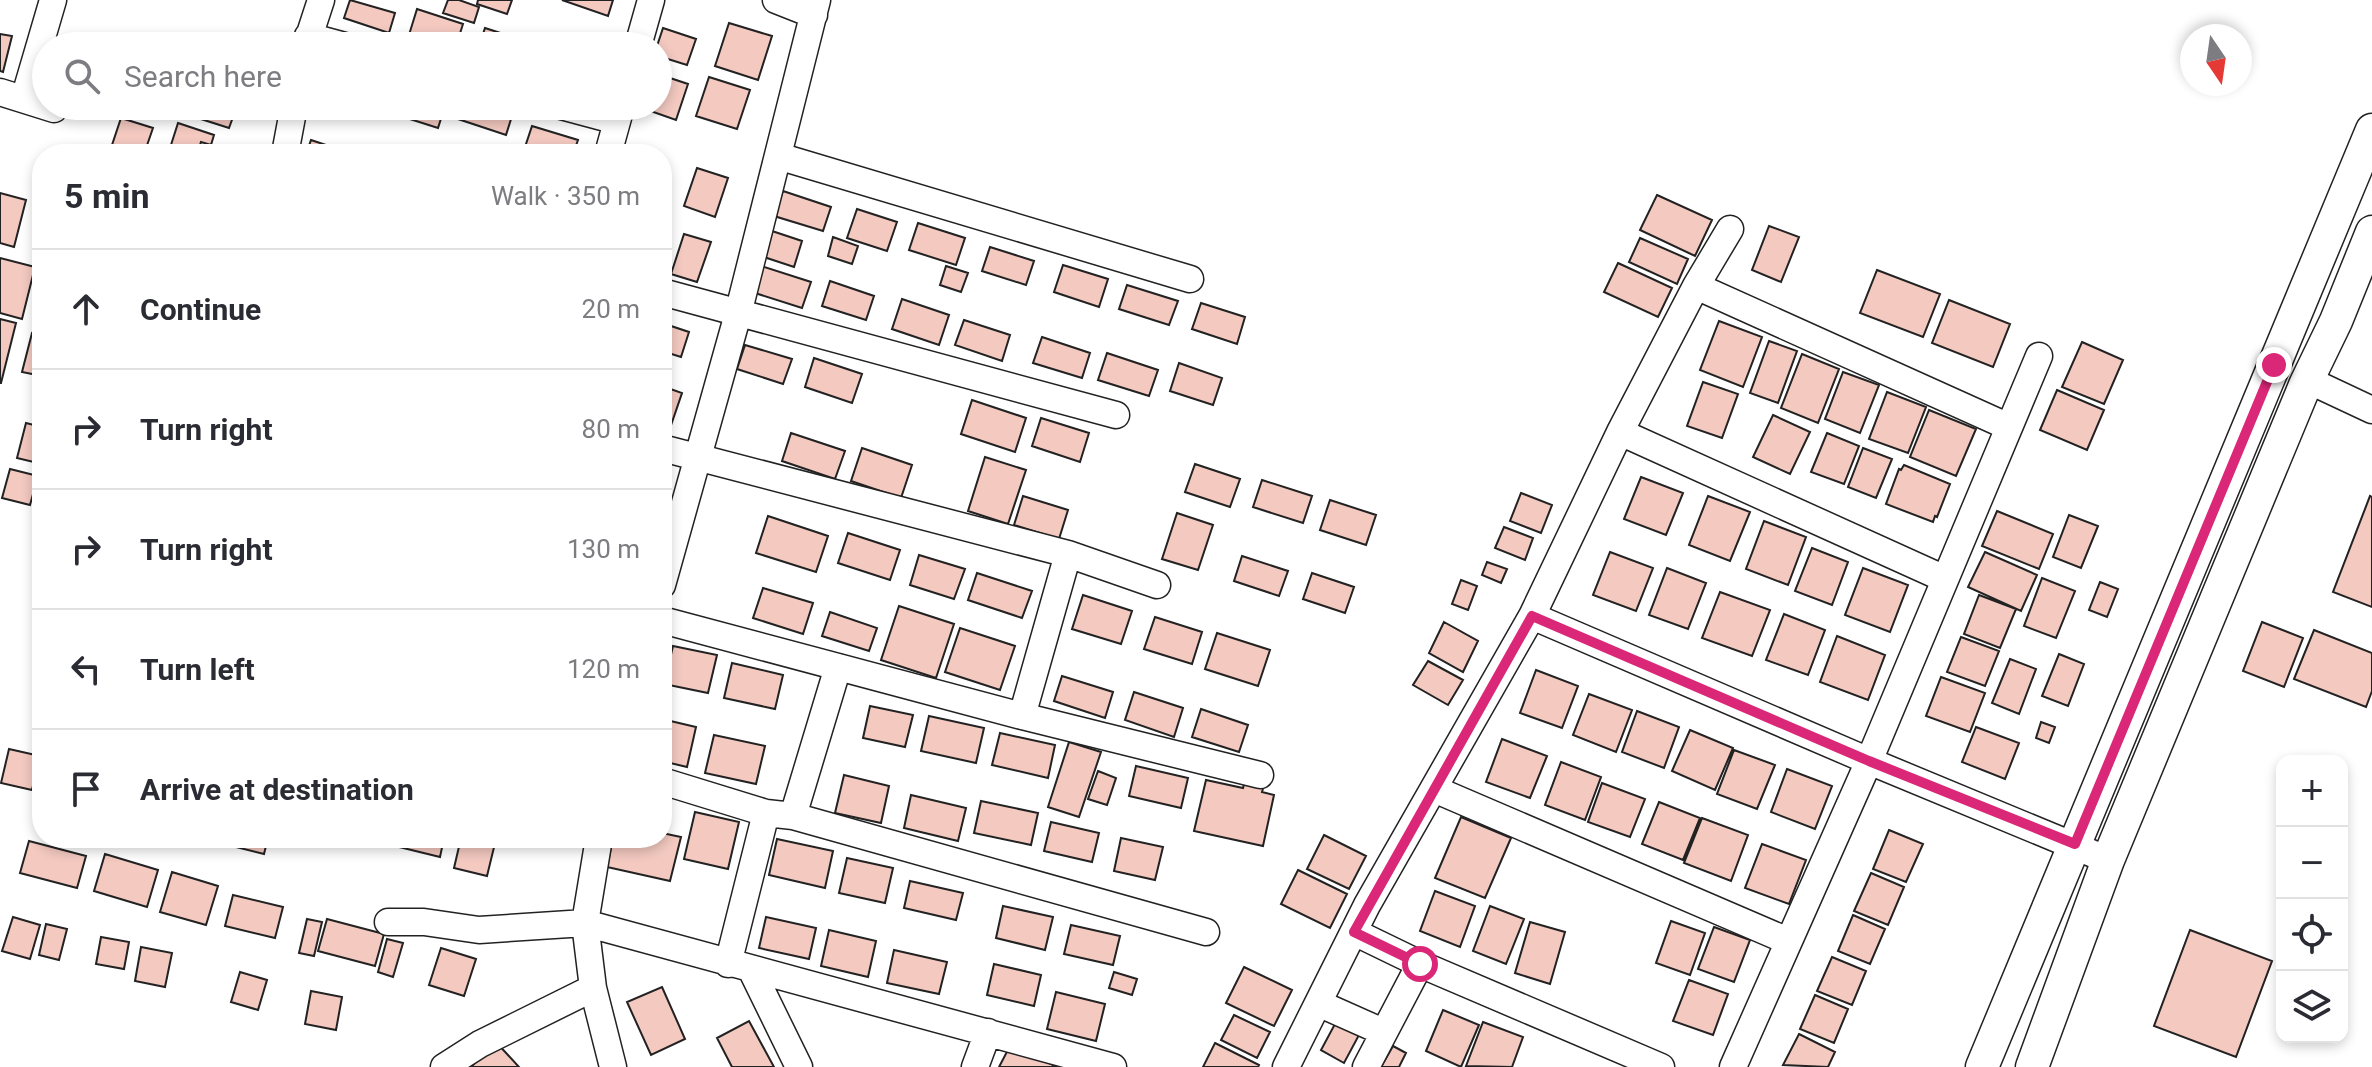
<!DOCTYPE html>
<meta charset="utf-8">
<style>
body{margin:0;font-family:Roboto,sans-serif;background:#f2f2f3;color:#2b2b33}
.controls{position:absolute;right:24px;bottom:24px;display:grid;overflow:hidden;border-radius:16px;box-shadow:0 4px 12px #0003}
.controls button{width:72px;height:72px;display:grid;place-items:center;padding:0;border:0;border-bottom:2px solid #e1e1e2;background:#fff;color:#2b2b33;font:40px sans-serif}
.compass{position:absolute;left:2180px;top:24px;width:72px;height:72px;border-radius:50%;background:#fff;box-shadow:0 4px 12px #0003;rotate:167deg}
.stop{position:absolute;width:24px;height:24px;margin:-18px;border:6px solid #db2777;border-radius:50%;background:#fff}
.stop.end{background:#db2777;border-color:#fff;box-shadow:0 2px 8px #0008}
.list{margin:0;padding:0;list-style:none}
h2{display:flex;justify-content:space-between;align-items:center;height:104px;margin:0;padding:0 32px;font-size:34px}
h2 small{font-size:26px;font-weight:400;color:#7c7c81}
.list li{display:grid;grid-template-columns:52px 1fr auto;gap:24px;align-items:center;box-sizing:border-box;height:120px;padding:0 32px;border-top:2px solid #e1e1e2}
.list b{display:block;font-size:30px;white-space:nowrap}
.list em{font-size:26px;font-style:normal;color:#7c7c81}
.icon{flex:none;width:44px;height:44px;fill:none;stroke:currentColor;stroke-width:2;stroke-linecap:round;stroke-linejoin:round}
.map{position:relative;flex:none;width:2372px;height:1067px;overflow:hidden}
.search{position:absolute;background:#fff;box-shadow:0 4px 12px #0003;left:32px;top:32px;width:640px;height:88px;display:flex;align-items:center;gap:20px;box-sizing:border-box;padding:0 28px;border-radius:44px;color:#7c7c81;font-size:30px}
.panel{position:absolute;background:#fff;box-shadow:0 4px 12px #0003;left:32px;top:144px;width:640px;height:704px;border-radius:32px}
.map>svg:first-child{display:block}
</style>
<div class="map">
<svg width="2372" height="1067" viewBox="0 0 2372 1067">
<rect width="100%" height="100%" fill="#fff"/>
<path fill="#f3c9c0" stroke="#222" stroke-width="2" d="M350,0L395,13L389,33L344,18Z
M448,0H459L479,7L474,23L443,13Z
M478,0H512L507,14L477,4Z
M562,0H613L608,16Z
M417,9L463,24L456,46H433L408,38Z
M729,23L772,36L758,80L715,66Z
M485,28L534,44L533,46H479Z
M663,28L696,39L687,65L658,56L657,46Z
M0,34L12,36L3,72L0,71Z
M658,74L688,84L676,120L642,108V106H658Z
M709,77L750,90L737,129L696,116Z
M206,106H237L229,128L201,119Z
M390,106H445L438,128L388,112Z
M459,106H481L512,116L506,135L455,118Z
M121,118L153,128L144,154H109Z
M178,123L214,135L211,145L201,142L197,154H188L170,148Z
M532,126L578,140L573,154H537L524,150Z
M311,140L353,154H306Z
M697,168L728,178L715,217L684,206Z
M783,191L831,207L823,231L774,216Z
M0,193L26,200L14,247L0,243Z
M1657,195L1712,220L1695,256L1640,230Z
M857,209L897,222L887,251L847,238Z
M918,223L965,238L956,265L909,250Z
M1769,226L1799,237L1781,282L1752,270Z
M769,230L802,241L794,267L761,256Z
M684,234L711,242L697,282L671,274Z
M833,237L858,246L852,264L828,256Z
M1640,238L1688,259L1677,284L1629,262Z
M990,247L1034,261L1026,285L982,271Z
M0,258L35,267L22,319L0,313Z
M1618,263L1672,288L1658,317L1604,292Z
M1063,265L1108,279L1099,307L1054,292Z
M761,266L811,282L802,308L752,292Z
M946,266L968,273L961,292L940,285Z
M1877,270L1940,294L1923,337L1860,313Z
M830,281L874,296L866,320L822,306Z
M1127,285L1178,301L1169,325L1119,309Z
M902,299L949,315L939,345L892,329Z
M1949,300L2010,324L1993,367L1932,343Z
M1201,303L1245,317L1237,344L1192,329Z
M0,319L16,323L1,383H0Z
M964,320L1010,335L1002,361L955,345Z
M1719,321L1762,337L1743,387L1700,370Z
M662,323L689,332L681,357L662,351Z
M32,333L42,336V376L22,372Z
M1042,337L1090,353L1082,378L1033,363Z
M1769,341L1797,351L1778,403L1750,393Z
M2082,342L2123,360L2104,404L2062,387Z
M745,345L792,359L783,384L737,369Z
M1107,353L1158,370L1149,396L1098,380Z
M1802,354L1839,369L1818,423L1781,408Z
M814,358L862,374L852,403L805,387Z
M1179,363L1222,378L1213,405L1170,391Z
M1843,372L1879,385L1860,433L1825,419Z
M1703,382L1738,394L1722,438L1687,426Z
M662,386L682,393L669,431L662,429Z
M2057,390L2104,410L2087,450L2040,430Z
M1887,392L1926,407L1908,453L1869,439Z
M972,400L1026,418L1015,452L961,434Z
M1929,410L1976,429L1956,476L1910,457Z
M1773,415L1810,432L1790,474L1753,457Z
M1041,418L1089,433L1080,462L1032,446Z
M26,423L42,427V464L17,458Z
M791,433L845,451L835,479L782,461Z
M1827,433L1859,446L1844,484L1811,472Z
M862,448L912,465L901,498L851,481Z
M1863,448L1892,459L1876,498L1848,487Z
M985,457L1026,470L1008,524L968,511Z
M1195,464L1240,479L1230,507L1185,492Z
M1904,465L1950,484L1937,517L1935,516L1933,522L1886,504L1899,469L1901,470Z
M10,469L38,476L30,505L2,498Z
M1641,477L1683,493L1666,535L1624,519Z
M1262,480L1312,496L1303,523L1253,507Z
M1521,493L1552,505L1541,533L1510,521Z
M1023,496L1068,510L1059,539L1014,525Z
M1708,496L1750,512L1730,561L1689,545Z
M2370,496L2372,497V607L2333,592Z
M1330,500L1376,515L1366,545L1320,530Z
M1997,511L2053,534L2039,569L1982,546Z
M1177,513L1213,525L1198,570L1162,559Z
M2069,515L2098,526L2081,568L2053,557Z
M768,516L828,536L816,572L756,553Z
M1764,521L1806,537L1788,585L1746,569Z
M1504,527L1533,538L1525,560L1495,548Z
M848,533L900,550L890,580L838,563Z
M1812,548L1848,562L1832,605L1795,591Z
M1610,552L1653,568L1636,611L1593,595Z
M1985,552L2037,575L2021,611L1968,587Z
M919,555L965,569L954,599L910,585Z
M1242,556L1288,571L1279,596L1234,581Z
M1487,562L1507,569L1501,583L1482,575Z
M1667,568L1706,583L1688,629L1649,615Z
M1863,568L1908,585L1890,632L1845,615Z
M977,573L1032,591L1022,618L968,600Z
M1312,573L1354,587L1345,613L1303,599Z
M2042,578L2075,591L2056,638L2024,626Z
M1461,580L1477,586L1468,610L1452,604Z
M2100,582L2118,589L2107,617L2089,610Z
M763,588L813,603L803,634L753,618Z
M1720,592L1770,610L1752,656L1702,638Z
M1083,595L1132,611L1121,644L1072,629Z
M1979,595L2016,609L2000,648L1964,634Z
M899,606L954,624L936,678L881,660Z
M830,612L877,628L869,651L822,636Z
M1784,614L1825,630L1808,675L1766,660Z
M1155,617L1202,632L1192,664L1144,649Z
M1444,622L1478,641L1463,672L1429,653Z
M2262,622L2303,638L2284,687L2243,671Z
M960,628L1015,646L1000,690L945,672Z
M2314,630L2372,653V691L2366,707L2294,679Z
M1217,633L1270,650L1258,686L1205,669Z
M1837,636L1885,655L1868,700L1820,682Z
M1961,637L1999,651L1985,686L1947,672Z
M673,646L717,655L708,693L664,684Z
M2059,654L2084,664L2068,706L2042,696Z
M2010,659L2036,669L2019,714L1992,703Z
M1428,661L1463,680L1448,705L1413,685Z
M732,663L783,675L775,709L724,698Z
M1536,670L1578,686L1562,728L1520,713Z
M1062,676L1113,692L1105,718L1054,701Z
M1941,677L1985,693L1970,732L1926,716Z
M1134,692L1183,708L1174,737L1125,720Z
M1589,694L1632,710L1616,752L1573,735Z
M870,706L913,715L905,747L863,738Z
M1201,709L1248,725L1239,752L1192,737Z
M1637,711L1679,727L1664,768L1622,752Z
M929,716L984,728L976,763L921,751Z
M662,719L696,727L687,767L662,761Z
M2041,722L2055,727L2049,743L2036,738Z
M1976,727L2019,743L2005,779L1962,762Z
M1690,730L1733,748L1715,790L1672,771Z
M1000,733L1055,745L1048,778L992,765Z
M714,735L765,746L756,784L705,773Z
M1502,739L1547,756L1530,798L1486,782Z
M1069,742L1101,752L1079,817L1048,807Z
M9,749L40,756L32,790L1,783Z
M1734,750L1775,765L1757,809L1717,794Z
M1561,762L1601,777L1585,820L1545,805Z
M1136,766L1188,778L1181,808L1129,796Z
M1787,769L1832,786L1815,829L1771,812Z
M1098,771L1116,778L1107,805L1088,799Z
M1247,774L1266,778L1262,792L1274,795L1263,846L1194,831L1206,780L1243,788Z
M844,775L889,786L881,823L835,813Z
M1602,783L1645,799L1630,837L1588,822Z
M911,795L966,808L958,841L904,828Z
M981,801L1038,813L1031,845L974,833Z
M1659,802L1700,818L1683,860L1642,844Z
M695,812L739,822L728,869L684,859Z
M1461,817L1511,838L1485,898L1435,878Z
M1702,818L1748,835L1731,881L1684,863Z
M1051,822L1099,833L1092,862L1044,851Z
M1889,830L1923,844L1906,882L1873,869Z
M662,833L681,837L670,881L607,867L613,838H662Z
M1324,835L1366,856L1349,889L1307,869Z
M234,838H268L264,854L232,846Z
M393,838H444L440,857L391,845Z
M461,838L496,839L487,876L454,868Z
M1121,838L1163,847L1155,880L1114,871Z
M777,839L833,851L825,888L769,875Z
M29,841L86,856L77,888L20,873Z
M1762,844L1806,860L1789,904L1745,888Z
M105,854L158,870L147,907L94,891Z
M847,858L893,868L885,903L839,893Z
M1298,870L1347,894L1330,928L1281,904Z
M172,872L218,886L206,925L160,912Z
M1871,873L1904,887L1888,925L1854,911Z
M910,881L963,893L956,920L904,908Z
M1435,891L1475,906L1460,947L1420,931Z
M233,895L283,907L275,938L225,926Z
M1003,906L1053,917L1045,950L996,938Z
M1490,906L1524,919L1506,964L1473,951Z
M1853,915L1885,929L1870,964L1838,951Z
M13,917L40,925L30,959L2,951Z
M766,917L816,928L809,959L759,948Z
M307,919L322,922L314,956L299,953Z
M327,919L384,934L375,966L318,951Z
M1671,921L1705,933L1690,975L1656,963Z
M1530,922L1565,932L1550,984L1515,973Z
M46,924L67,929L59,960L39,955Z
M1071,925L1120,936L1113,965L1064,954Z
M1714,927L1750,940L1734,982L1698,969Z
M829,930L876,941L868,977L821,966Z
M2190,930L2272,961L2236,1057L2154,1026Z
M101,937L129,942L124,969L96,964Z
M387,939L403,943L393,977L378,972Z
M141,947L172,953L165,987L135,981Z
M441,948L476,959L464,996L429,985Z
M894,950L947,962L939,994L887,983Z
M1832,957L1866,971L1852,1005L1817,991Z
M994,964L1041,975L1034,1006L987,995Z
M1244,967L1292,990L1274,1026L1226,1003Z
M240,972L267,980L258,1010L231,1002Z
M1114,972L1137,979L1132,995L1109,988Z
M1689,980L1728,994L1713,1035L1673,1021Z
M662,987L685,1039L651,1055L627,1002Z
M311,991L342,997L336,1030L305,1024Z
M1056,992L1105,1004L1096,1041L1047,1029Z
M1815,995L1848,1009L1834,1043L1800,1029Z
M1443,1010L1479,1025L1461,1067L1426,1051Z
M1234,1015L1270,1032L1257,1058L1221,1040Z
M749,1021L774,1067H732L717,1038Z
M1336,1022L1359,1035L1344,1063L1321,1050Z
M1483,1022L1523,1037L1512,1067L1466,1066Z
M1799,1034L1835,1052L1828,1067L1783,1065Z
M496,1042L519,1067H471Z
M1215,1043L1259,1065L1258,1067H1203Z
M1011,1044L1057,1067H999Z
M1393,1046L1406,1053L1399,1067H1381Z"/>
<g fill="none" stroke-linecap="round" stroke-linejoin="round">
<defs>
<path id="minor" d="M776,0L814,15
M308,36L345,46
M306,46L321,0
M638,46L651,0
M0,92L54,109
M24,99L53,0
M561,106L617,121
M285,154L294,106
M608,154L621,107
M778,156L1190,279
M1696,286L1730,229
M662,292L1116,415
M2308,380L2372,410
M1620,432L1945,579
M662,448L1068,554L1157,585
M662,585L738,314L817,0
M1532,616L1620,432L1696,286L2009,427
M662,620L1022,716L1260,775
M1022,716L1068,554
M662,781L766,813L793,816L1206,932
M1434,789L1788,941
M793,816L838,667
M599,838L585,923L593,988L613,1067
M388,922H424L479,930L585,923L1113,1067
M1354,932L1420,964L1661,1067
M728,964L766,813
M752,971L799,1067
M1318,1003L1383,1032
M444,1067L480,1044L593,988
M975,1067L988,1032
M1286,1067L1367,905L1532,616L1869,761L2039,356
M1366,1067L1420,964
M1733,1067L1869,761L2108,860"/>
<path id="tertiary" d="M1982,1067L2372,130
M2032,1067L2108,860L2306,383L2336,321L2372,232"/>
</defs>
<use href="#minor" stroke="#222" stroke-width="29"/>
<use href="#tertiary" stroke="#222" stroke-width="35"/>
<use href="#minor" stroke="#fff" stroke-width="26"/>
<use href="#tertiary" stroke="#fff" stroke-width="32"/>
</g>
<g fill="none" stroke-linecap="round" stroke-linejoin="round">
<path stroke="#db2777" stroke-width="10" d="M1420,964L1354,932L1532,616L1869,761L2075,844L2274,365"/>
</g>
</svg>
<div class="controls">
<button>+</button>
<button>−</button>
<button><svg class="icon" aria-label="locate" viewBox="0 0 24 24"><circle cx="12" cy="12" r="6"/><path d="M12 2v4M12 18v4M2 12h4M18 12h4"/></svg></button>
<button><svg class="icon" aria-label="layers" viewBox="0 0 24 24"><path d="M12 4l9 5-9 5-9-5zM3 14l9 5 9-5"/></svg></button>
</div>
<svg class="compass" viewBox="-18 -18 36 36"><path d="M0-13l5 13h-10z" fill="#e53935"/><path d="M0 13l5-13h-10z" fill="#7c7c81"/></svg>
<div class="stop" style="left:1420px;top:964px"></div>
<div class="stop end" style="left:2274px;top:365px"></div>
<div class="search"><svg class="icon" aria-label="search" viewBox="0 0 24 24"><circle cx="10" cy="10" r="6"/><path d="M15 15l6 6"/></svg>Search here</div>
<section class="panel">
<h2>5 min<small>Walk · 350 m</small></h2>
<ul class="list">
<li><svg class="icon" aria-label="ahead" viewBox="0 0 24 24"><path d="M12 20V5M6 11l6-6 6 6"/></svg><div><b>Continue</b></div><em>20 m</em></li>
<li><svg class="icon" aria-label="right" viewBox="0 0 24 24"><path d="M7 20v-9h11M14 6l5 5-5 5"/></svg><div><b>Turn right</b></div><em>80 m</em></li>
<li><svg class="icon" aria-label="right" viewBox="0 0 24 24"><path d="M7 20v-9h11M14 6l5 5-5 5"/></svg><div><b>Turn right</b></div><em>130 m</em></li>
<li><svg class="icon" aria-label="left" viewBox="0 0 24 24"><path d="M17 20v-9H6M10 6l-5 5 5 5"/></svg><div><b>Turn left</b></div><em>120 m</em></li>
<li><svg class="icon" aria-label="arrive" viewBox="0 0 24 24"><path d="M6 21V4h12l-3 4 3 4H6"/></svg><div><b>Arrive at destination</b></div></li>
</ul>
</section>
</div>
